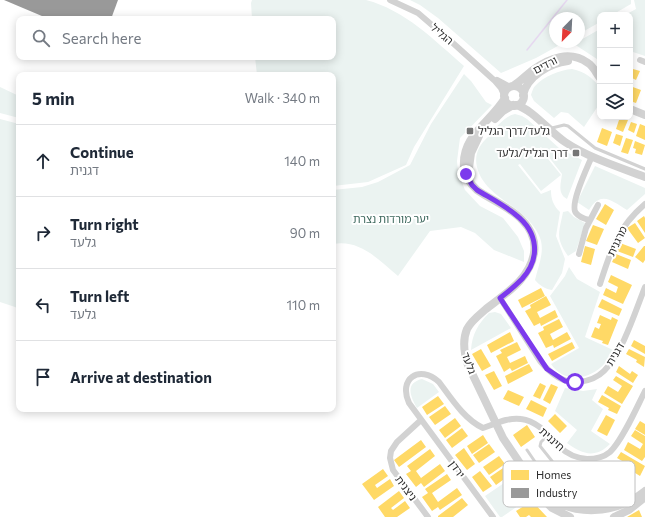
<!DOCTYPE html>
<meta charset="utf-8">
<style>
body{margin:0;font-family:Commissioner,"Noto Sans Hebrew",sans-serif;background:#f2f2f3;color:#1f2937}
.controls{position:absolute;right:12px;top:12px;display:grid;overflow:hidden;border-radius:8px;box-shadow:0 2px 10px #0003}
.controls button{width:36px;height:36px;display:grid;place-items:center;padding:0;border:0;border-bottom:1px solid #e0e1e3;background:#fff;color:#1f2937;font:20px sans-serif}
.compass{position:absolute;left:549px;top:12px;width:36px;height:36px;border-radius:50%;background:#fff;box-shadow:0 2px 10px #0003;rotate:204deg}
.stop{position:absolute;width:12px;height:12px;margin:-9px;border:3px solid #7c3aed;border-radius:50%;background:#fff}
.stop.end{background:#7c3aed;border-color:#fff;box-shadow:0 1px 4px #0008}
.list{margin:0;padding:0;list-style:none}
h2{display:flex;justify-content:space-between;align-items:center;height:52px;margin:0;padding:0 16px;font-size:17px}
h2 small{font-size:13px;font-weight:400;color:#747a83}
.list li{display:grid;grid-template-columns:26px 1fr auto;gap:12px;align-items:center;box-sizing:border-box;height:72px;padding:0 16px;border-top:1px solid #e0e1e3}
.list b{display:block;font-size:15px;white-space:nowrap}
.list p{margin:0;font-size:13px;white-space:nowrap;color:#747a83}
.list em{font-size:13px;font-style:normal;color:#747a83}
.icon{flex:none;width:22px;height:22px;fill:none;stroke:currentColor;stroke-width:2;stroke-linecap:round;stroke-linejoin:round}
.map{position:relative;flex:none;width:645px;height:517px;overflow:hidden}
.search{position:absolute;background:#fff;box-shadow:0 2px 10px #0003;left:16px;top:16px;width:320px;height:44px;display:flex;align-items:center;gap:10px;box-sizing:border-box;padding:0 14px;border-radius:8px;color:#747a83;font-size:15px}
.panel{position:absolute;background:#fff;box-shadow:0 2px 10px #0003;left:16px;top:72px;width:320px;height:340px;border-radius:8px}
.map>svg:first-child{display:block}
</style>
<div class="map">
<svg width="645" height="517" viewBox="0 0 645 517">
<rect width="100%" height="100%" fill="#fff"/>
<path fill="#ebf3f1" d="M252,0H366C405,10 434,40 464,66L414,147L406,165L368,182L333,186V75H257L255,57H333V19H252L251,3Z
M410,0H631V4L612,15H600V22L579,34V18H555V42H565L536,58L501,73L438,18L420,5Z
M634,0H645V56L633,52L630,55V15H625L636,9Z
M600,29V61L574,44L579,42V41Z
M572,69C586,72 591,77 600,87V103L584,127L568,113L561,112L554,118L534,101L531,95C532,92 533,88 535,86C544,76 560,70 572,69Z
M464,74L471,81L486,102L492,105L460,138L457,161L458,172L465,190L480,206L503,218L518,237L524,251V262L494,250L475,233L461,227L430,231L398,276C379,260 360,239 333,244V190L362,187L378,182L410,165L431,124Z
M0,87L19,96V118L0,113Z
M515,114L522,116L527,119L559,148L582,160L567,199C557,194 561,183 562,174L541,147L525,160L540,149L561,175L541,191L520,164L518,165L541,194L551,190C551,199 553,205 560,212L556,236L565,259L562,273L552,290C545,289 539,285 535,280C538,267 544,254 541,241C539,232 531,222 524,216C507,200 483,191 477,167C474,155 479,145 488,137C496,128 504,116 515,114Z
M0,119L19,124V309L15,307L0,302Z
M595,166L645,188V194L627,210C612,201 601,190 589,210L577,202Z
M568,211L574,217L585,223L576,251L568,256C555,237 559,233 563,212Z
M569,267L577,279L600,292L585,337L613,350C610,354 608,359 605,363C591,380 564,384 551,364L579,348L550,296L565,276Z
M495,312L501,314L511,328L471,350C472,334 478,324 489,313Z
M422,379L433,384L439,392L417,408C410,396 405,383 422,379Z
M565,388L583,391L597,389L592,400L603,409L591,431L610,444C595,459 582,454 567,443L577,430L555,411Z
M516,475L531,497L502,517H500L485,496Z"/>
<path fill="#ffd966" d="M633,69L640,71L636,80L630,77Z
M630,86L641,90L636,103L630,101Z
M620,117L628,120L623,132L616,129Z
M631,122L637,124L634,133L628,130Z
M640,124L645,126V140L636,136Z
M602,128L612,132L607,146L597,142Z
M616,134L623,136L620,146L613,143Z
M626,138L633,140L628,154L621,152Z
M635,141L645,145L642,155L635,153L636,149L633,148Z
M605,204L614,210L606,225L596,219Z
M644,216L645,218V233L637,221Z
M635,223L645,238L638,243L627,228Z
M593,225L604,229L597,245L586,241Z
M620,243L636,249L633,257L617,251Z
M585,246L595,249L591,265L581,262Z
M644,246H645V260L643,263L635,257Z
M616,254L631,260L628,269L612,262Z
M611,275L632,285L623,304L603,295L606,288L616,293L618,287L608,282Z
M541,288L545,296L522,308L518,300Z
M546,296L551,305L537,312L540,318L555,310L558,317L541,326L540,323L534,326L525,311L531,308L530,305Z
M602,299L622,309L619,316L598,307Z
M600,315L611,320L612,317L618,320L608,345L602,343L603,341L591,337L595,327L599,329L601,324L597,323Z
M559,319L563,327L550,334L553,340L567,332L571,339L554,348L553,345L546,348L538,333L544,330L543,327Z
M510,332L514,341L491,353L487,345Z
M634,340L645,346V354L631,346Z
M517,342L521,350L507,357L510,363L525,356L528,363L512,371L510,368L504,372L496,356L502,353L500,350Z
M572,342L575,348L552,361L548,354Z
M481,349L491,366L482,371L472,354Z
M629,349L645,357L644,367L636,362L637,360L626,354Z
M529,364L533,371L508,384L505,376Z
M619,366L630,374L632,371L638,375L633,383L616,372Z
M494,371L502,386L494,390L485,375Z
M616,376L633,386L622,404L604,393L608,386L618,392L622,386L613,380Z
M540,383L546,386L540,399L533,396Z
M551,384L558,387L550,404L543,400Z
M508,390L524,397L519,406L503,399Z
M602,395L621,406L617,414L608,410L609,408L598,402Z
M438,396L444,404L427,415L422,407Z
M531,400L547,408L543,417L526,409Z
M445,406L451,414L435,425L429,417Z
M555,414L567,426L560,433L548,421Z
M606,415L615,420L607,436L597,431Z
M455,418L461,426L445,438L439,430Z
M640,421L645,424V435L635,429Z
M527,425L535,437L521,447L513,435Z
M462,428L468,436L452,448L446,440Z
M635,430L645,436V457L642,461L624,450L628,442L640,449L643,444L631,436Z
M483,435L488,443L472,454L467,446Z
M421,440L426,447L399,467L394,460Z
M489,444L495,452L479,463L473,455Z
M464,448L475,464L467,470L455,455Z
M430,449L435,456L416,471L421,478L440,464L445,471L424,487L421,483L416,487L406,474L411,471L407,466Z
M621,452L645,466L640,476L627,468L629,465L617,458Z
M499,456L505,464L489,475L483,467Z
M506,466L511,474L496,485L490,477Z
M383,469L388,476L375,485L377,488L390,479L394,486L374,500L362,484Z
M480,471L492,486L483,492L472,477Z
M447,474L451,480L432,493L438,502L457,488L462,495L440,510L438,507L432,511L422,497L428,493L425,489Z
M399,491L404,498L391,508L393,510L405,501L410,508L397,517H385L378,507Z
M462,498L468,505L453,517H438V516Z
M532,501L547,517H531L529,515L526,517H520L516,511Z
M639,510L642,517H627Z"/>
<path fill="#999" d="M4,0H118L111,19H49Z"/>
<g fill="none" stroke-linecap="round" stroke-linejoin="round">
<path stroke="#e6d8f0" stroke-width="1.5" d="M527,50L567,0"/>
<path stroke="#d2d2d2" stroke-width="3" d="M552,128L564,125L568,126L595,148L645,169
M548,435L541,442L540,446L552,461
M527,450L542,472L533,482"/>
<path stroke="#d2d2d2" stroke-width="6" d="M390,0L418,13L454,44L495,81L501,88L504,95
M640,60L645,62
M497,80L510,87
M589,220C585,219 579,217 576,213C569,205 588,166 592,156
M579,254L586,228L598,205
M600,284C611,250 617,228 645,204
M500,298L540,361C550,373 563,384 579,382C588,381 598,377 604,371C623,352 635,312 645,287
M421,420L397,442L391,451L390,458L393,470L428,517
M493,517L409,403C398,379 419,364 439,382C451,398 464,419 483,428C495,424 508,417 521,419C538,421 549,436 560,447C567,454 577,458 587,459C595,459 604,457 610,452C622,441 637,407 645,391"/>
<path stroke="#d2d2d2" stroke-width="8" d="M513,86C520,82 526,75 533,70C549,58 570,50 588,63C594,67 596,73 600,78
M504 96a10 10 0 1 1 20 0a10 10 0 1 1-20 0Z
M523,95C527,76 550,63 568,61
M505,98C491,122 462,135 464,166C465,176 469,183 477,190C491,200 510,207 522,220C531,229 536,241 534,253C530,279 505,294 486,309C479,315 471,321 467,329C462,341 464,353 468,365L503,438L546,502L552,508L570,517
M516,105C532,109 550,132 565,142C589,158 619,167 645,177
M630,109L645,115
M495,119L503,111L513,105
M469,168L471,153L479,136
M544,494C574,517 615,515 645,491
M614,517L629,510L645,497"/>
</g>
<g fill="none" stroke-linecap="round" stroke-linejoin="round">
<path stroke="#7c3aed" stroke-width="5" d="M466,174L472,185L477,190C490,198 504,205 516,215C538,232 541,258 522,279C515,286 508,292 500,298L547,369L565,381L575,382"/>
</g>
<g fill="#767676" stroke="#fff" stroke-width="1.5">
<rect x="466" y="127" width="8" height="8" rx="2"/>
<rect x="572" y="149" width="8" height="8" rx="2"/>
</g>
<g text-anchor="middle" stroke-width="4" stroke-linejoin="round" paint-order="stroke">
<g font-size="11" fill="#2d2d2d" stroke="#fff">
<text transform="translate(442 34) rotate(40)" y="4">הגליל</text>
<text transform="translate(545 65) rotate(-27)" y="4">ורדים</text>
<text transform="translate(617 241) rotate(-64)" y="4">מרגנית</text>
<text transform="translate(615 354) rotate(-59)" y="4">דגנית</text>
<text transform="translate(469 363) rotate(70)" y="4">גלעד</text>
<text transform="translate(552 439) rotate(42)" y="4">חיננית</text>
<text transform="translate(457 469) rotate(54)" y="4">ירדן</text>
<text transform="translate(406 488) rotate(53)" y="4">ניצנית</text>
</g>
<g font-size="11" fill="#2d2d2d" stroke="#fff" text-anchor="start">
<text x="478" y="135">גלעד/דרך הגליל</text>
<text x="568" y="157" text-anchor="end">דרך הגליל/גלעד</text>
</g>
<g font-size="11" fill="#3c675c" stroke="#fff">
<text x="391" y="223">יער מורדות נצרת</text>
</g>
</g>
<rect x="503" y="461" width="132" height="46" rx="6" fill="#fff" stroke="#c0c0c0" stroke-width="1"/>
<rect x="511" y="470" width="18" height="10" fill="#ffd966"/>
<rect x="511" y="488" width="18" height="10" fill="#999"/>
<g font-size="11" fill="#2d2d2d">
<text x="536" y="479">Homes</text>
<text x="536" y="497">Industry</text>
</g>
</svg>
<div class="controls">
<button>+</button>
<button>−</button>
<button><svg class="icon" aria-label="layers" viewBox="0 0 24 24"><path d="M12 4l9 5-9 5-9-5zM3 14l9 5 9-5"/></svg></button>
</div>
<svg class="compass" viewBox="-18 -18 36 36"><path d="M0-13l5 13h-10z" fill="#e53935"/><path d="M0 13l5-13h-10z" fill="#747a83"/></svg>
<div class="stop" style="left:575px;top:382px"></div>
<div class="stop end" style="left:466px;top:174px"></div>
<div class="search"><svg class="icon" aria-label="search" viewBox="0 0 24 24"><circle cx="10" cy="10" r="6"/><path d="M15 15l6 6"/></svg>Search here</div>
<section class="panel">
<h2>5 min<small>Walk · 340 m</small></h2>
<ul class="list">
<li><svg class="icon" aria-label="ahead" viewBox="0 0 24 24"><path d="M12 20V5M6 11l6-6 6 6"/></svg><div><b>Continue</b><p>דגנית</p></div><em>140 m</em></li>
<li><svg class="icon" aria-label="right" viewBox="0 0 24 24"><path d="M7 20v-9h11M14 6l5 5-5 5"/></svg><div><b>Turn right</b><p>גלעד</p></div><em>90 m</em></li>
<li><svg class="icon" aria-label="left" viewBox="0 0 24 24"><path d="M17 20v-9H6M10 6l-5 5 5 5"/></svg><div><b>Turn left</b><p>גלעד</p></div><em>110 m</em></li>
<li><svg class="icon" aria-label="arrive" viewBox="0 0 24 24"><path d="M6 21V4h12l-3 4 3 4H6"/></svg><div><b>Arrive at destination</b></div></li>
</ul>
</section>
</div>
